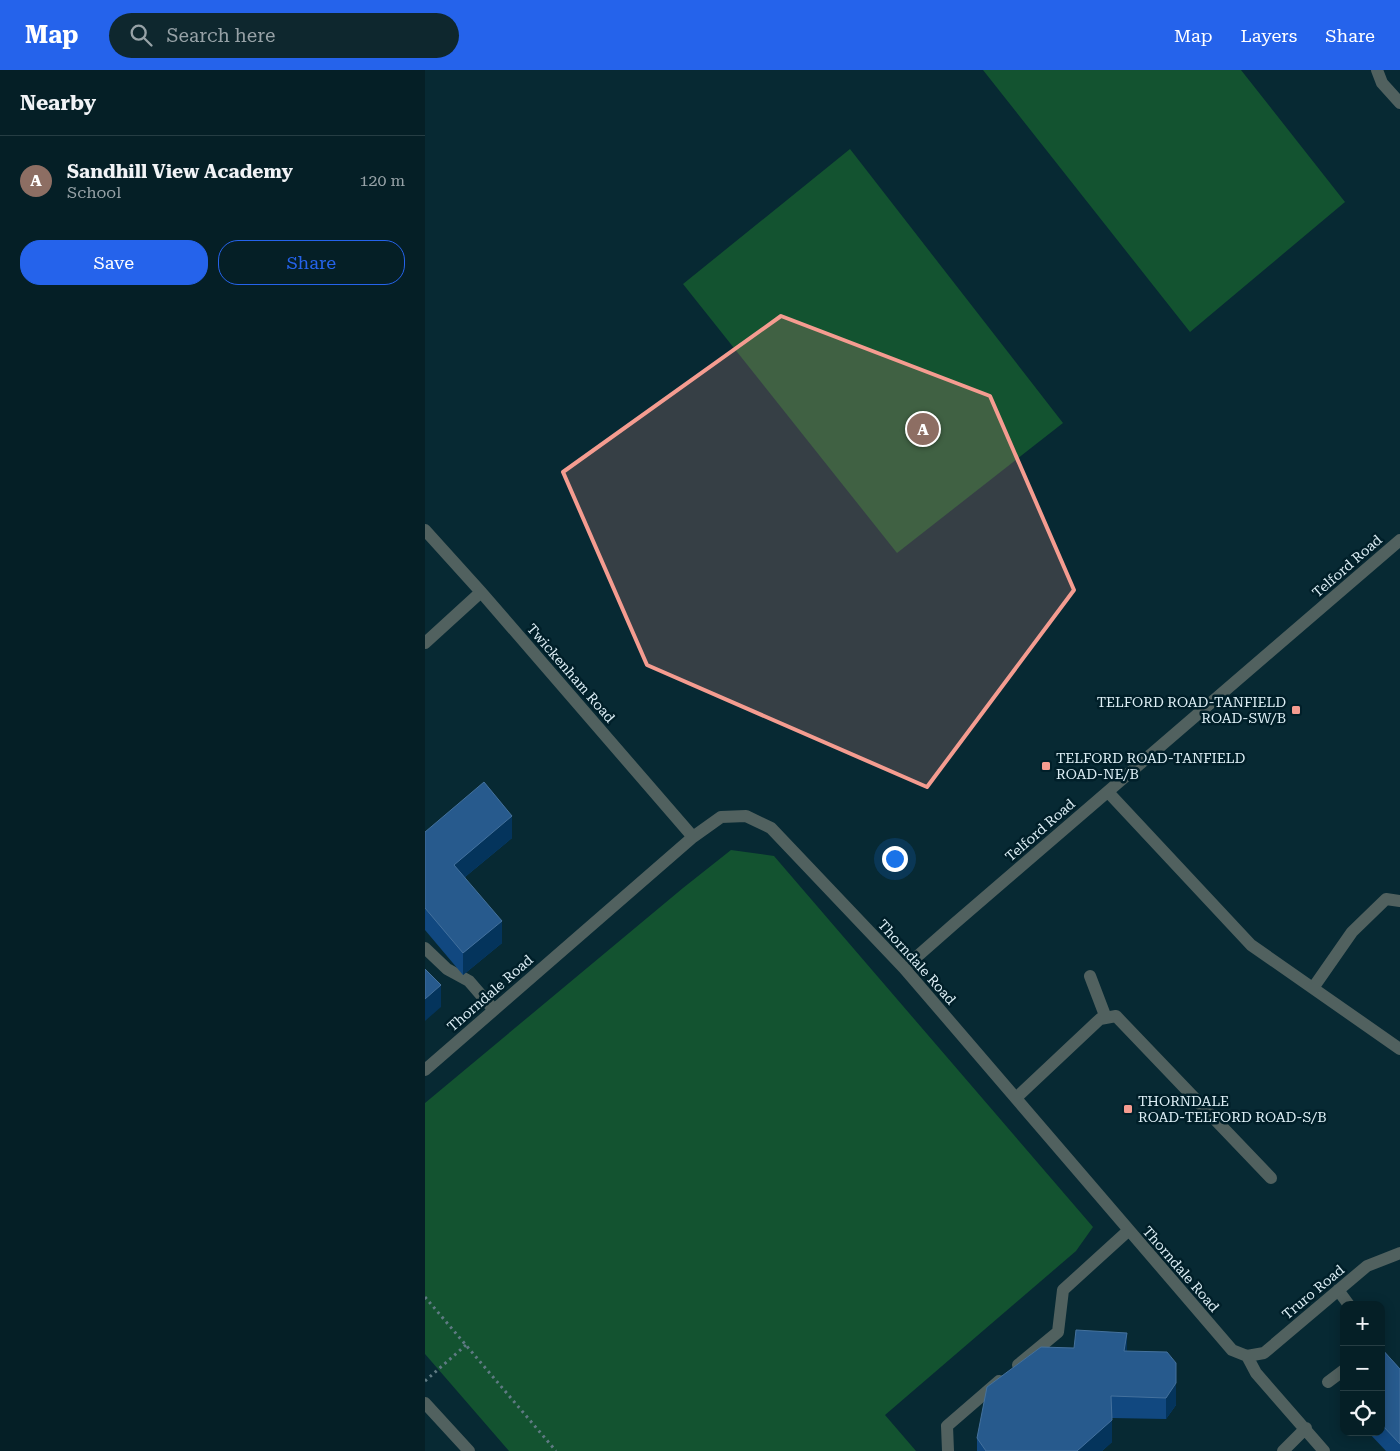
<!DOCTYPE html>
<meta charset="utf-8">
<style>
body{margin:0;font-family:"Roboto Serif",serif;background:#0e272e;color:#f1f3f6}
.controls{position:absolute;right:15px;bottom:15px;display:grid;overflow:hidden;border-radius:10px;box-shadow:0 2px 12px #0003}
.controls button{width:45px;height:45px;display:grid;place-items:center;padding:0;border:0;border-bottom:1px solid #263d43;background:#051f26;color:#f1f3f6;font:25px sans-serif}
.you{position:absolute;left:469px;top:788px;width:18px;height:18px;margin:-12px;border:4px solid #fff;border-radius:50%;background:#1a73e8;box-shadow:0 0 0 8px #1a73e833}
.badge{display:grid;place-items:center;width:32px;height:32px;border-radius:50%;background:#2563eb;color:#fff;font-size:16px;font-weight:700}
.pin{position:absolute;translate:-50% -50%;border:2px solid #fff;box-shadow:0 1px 5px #0006}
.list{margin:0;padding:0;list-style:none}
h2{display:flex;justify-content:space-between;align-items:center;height:65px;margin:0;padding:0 20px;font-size:21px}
h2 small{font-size:16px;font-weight:400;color:#97a2a7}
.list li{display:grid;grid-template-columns:32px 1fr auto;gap:15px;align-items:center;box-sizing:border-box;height:90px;padding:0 20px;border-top:1px solid #263d43}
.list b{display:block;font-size:19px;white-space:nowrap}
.list p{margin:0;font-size:16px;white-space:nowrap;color:#97a2a7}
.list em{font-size:16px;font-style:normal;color:#97a2a7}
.actions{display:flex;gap:10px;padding:15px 20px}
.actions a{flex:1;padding:11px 0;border:1px solid #2563eb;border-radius:20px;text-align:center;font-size:18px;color:#2563eb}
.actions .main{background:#2563eb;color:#fff}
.icon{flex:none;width:28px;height:28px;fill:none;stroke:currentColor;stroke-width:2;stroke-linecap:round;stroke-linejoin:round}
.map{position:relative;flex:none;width:975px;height:1381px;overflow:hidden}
header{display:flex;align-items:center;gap:30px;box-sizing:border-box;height:70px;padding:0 25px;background:#2563eb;color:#fff}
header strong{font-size:24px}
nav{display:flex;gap:28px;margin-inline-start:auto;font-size:18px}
.search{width:350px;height:45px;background:#0e272e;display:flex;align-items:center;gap:12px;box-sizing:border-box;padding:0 18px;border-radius:28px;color:#97a2a7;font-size:19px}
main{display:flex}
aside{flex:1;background:#051f26}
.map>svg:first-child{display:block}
</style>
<header>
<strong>Map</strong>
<div class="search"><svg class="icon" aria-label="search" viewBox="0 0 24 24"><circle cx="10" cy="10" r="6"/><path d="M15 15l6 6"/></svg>Search here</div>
<nav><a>Map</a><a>Layers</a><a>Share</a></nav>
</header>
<main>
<aside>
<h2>Nearby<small></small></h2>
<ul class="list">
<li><span class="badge" style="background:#8d6e63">A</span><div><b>Sandhill View Academy</b><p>School</p></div><em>120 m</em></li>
</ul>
<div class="actions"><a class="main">Save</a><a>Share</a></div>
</aside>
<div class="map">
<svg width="975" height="1381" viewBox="0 0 975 1381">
<rect width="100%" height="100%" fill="#072933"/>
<path fill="#135330" d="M558,0H816L920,132L765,262Z
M425,79L638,353L472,483L258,214Z
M306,780L349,786L668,1157L651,1181L460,1345L491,1381H84L0,1284V1033L258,818Z"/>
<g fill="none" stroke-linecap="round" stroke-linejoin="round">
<path stroke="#5f7a83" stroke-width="3" stroke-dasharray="2.5 4" stroke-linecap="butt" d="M0,1227L131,1381
M0,1311L41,1275"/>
<path stroke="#51615f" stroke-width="12" d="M952,0L957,13L975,33
M0,460L56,522L268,767
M0,573L56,522
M683,722L826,875L975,979
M0,878L22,899L44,911L69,940
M479,898L529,854L975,470
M665,906L681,948
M888,918L927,862L961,829L975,831
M0,1000L268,767L296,747L321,746L346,758L479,898L807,1280L822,1286L831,1303L899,1381
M591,1028L675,949L691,946L846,1108
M913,1220L924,1235
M822,1286L839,1283L942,1196L975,1183
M593,1295L633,1262L638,1220L704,1160
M903,1312L919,1300
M0,1333L44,1381
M523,1381L522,1356L574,1311
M858,1381L881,1358"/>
</g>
<path fill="#114880" d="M0,762L87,768L40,807L77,873L38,905L0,860Z
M649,1278L702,1281L751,1335L741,1349L687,1348V1372L677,1381H552V1368Z
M956,1278L975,1299V1381H961L943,1362H956Z
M919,1308V1337L915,1333V1311Z"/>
<path fill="#04345c" d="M87,746V768L29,816V795Z
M77,851V873L38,905V883Z
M16,915V937L0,951V929Z
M702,1263V1285L699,1281Z
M751,1313V1335L741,1349V1328Z
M687,1350V1372L677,1381H652Z"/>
<path fill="#275a8d" stroke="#44719d" d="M59,712L87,746L29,795L77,851L38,883L0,838V762Z
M0,899L16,915L0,929Z
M651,1260L702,1263L699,1281L742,1282L751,1293V1313L741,1328L686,1326L687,1350L652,1381H561L552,1368L562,1317L616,1277L649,1278Z
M956,1278L975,1299V1374L956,1354Z
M919,1308V1315L915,1311Z"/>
<path fill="#f59c90" fill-opacity="0.2" stroke="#f59c90" stroke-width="4" stroke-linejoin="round" d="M356,246L565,326L649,520L502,717L222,595L138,402Z"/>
<g fill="#f59c90" stroke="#001f29" stroke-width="2">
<rect x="866" y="635" width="10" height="10" rx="2.5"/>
<rect x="616" y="691" width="10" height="10" rx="2.5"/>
<rect x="698" y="1034" width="10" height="10" rx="2.5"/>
</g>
<g text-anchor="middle" stroke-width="5" stroke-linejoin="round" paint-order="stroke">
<g font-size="14" fill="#ddeff6" stroke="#001f29">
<text transform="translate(922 496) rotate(-41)" y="5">Telford Road</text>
<text transform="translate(146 603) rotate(49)" y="5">Twickenham Road</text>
<text transform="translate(615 760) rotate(-41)" y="5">Telford Road</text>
<text transform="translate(492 892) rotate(48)" y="5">Thorndale Road</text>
<text transform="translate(65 923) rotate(-41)" y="5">Thorndale Road</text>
<text transform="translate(756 1199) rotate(49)" y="5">Thorndale Road</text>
<text transform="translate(888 1222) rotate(-40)" y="5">Truro Road</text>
</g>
<g font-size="14" fill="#ddeff6" stroke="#001f29" text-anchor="start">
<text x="861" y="637" text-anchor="end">TELFORD ROAD-TANFIELD<tspan x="861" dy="16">ROAD-SW/B</tspan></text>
<text x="631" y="693">TELFORD ROAD-TANFIELD<tspan x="631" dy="16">ROAD-NE/B</tspan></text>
<text x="713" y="1036">THORNDALE<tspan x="713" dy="16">ROAD-TELFORD ROAD-S/B</tspan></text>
</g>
</g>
</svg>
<div class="controls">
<button>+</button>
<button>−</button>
<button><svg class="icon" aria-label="locate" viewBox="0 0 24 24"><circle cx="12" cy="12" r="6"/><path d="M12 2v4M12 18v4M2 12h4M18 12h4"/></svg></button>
</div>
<div class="you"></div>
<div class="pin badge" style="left:498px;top:359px;background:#8d6e63">A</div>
</div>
</main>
